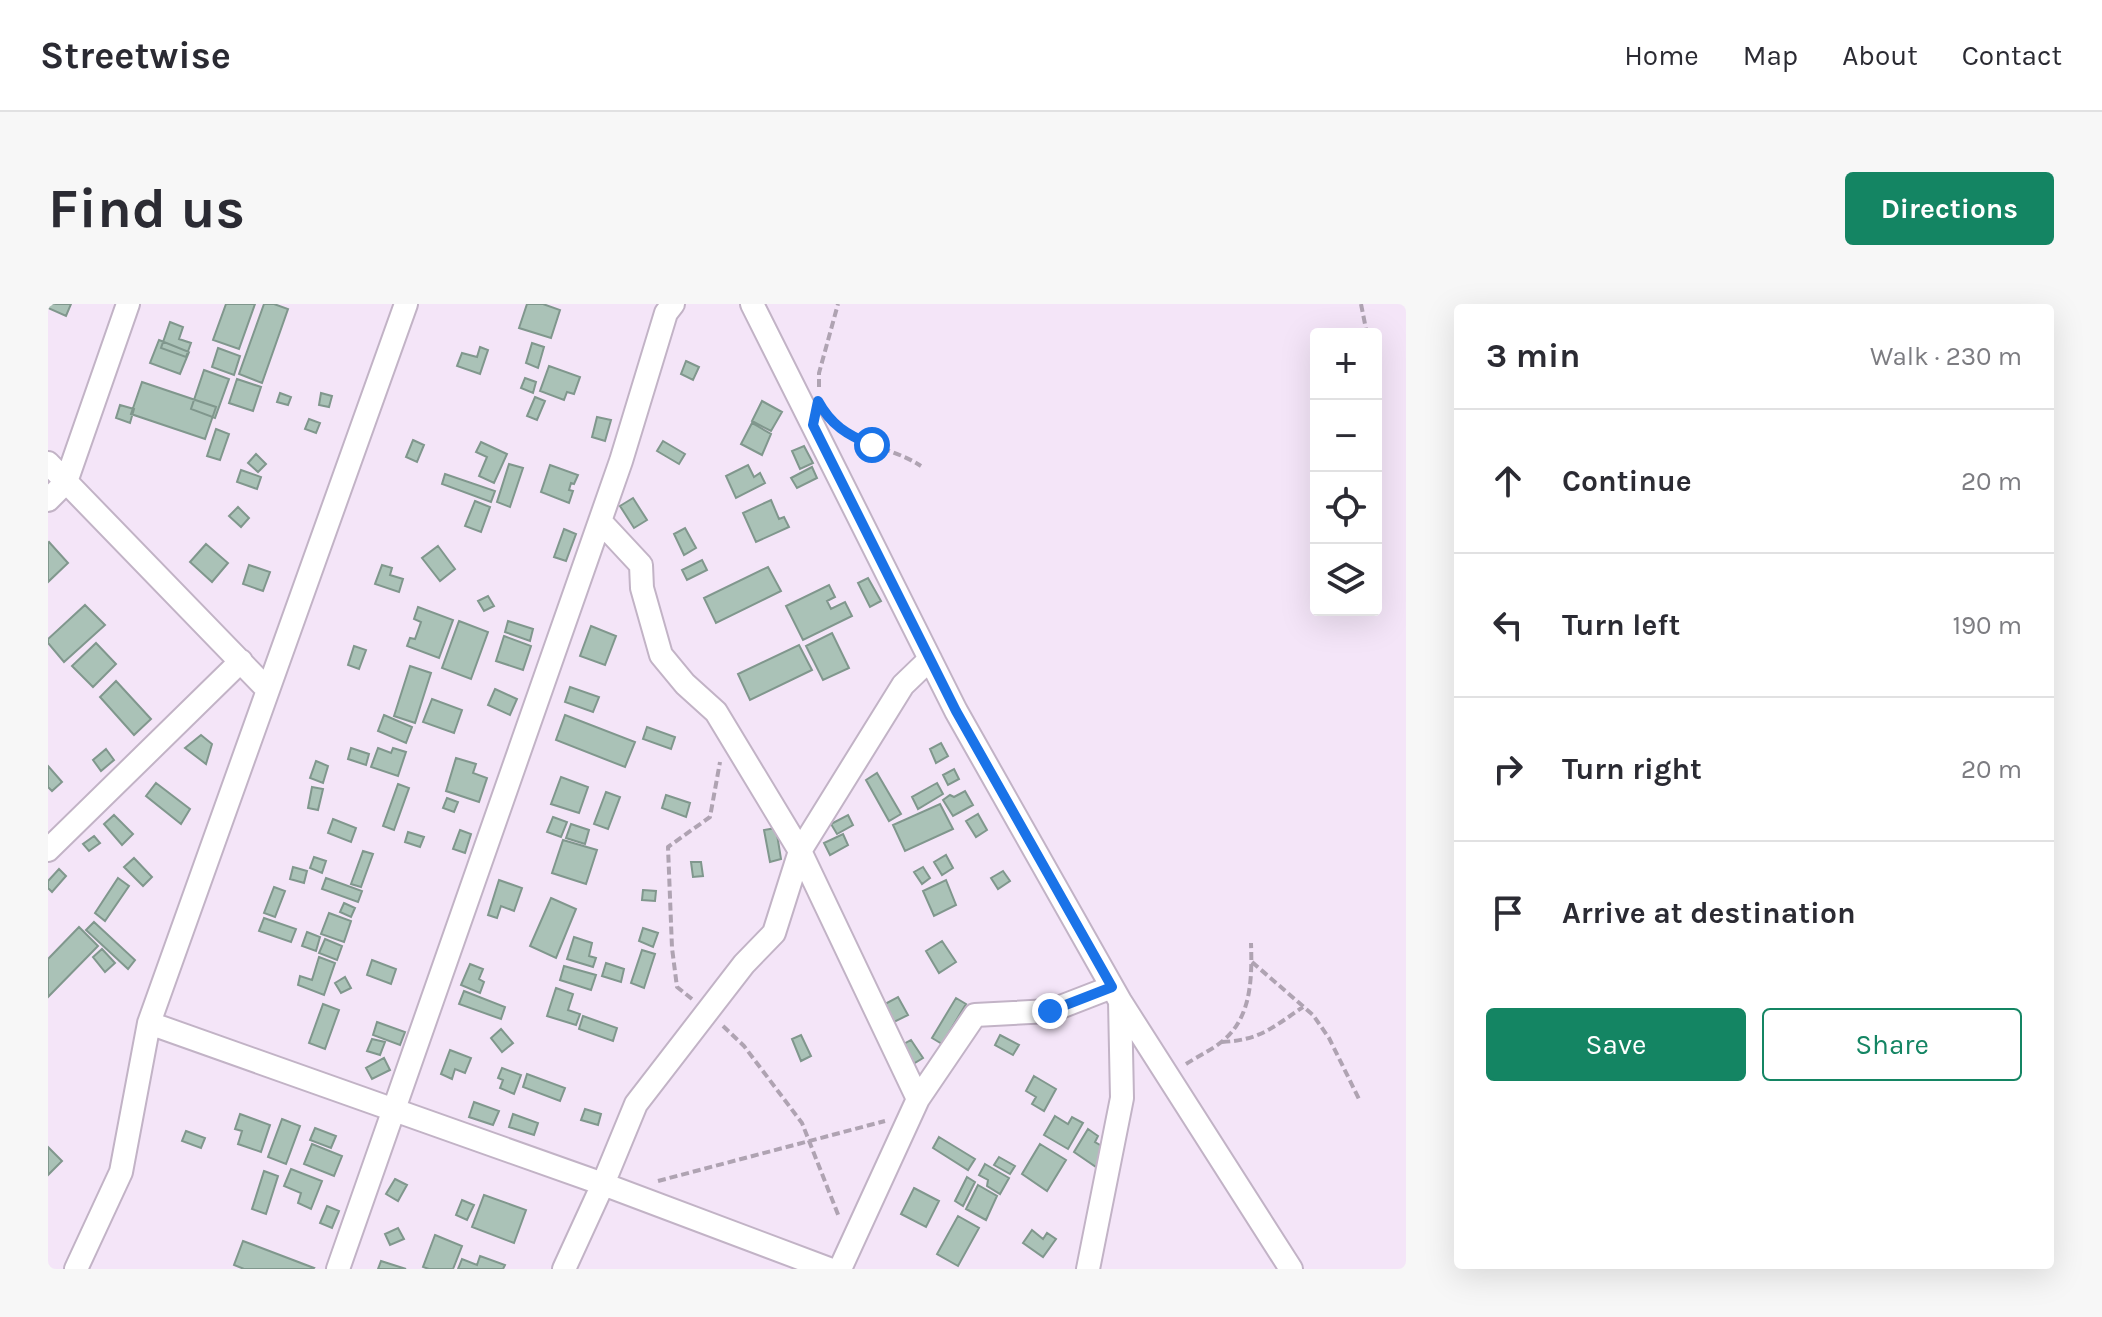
<!DOCTYPE html>
<meta charset="utf-8">
<style>
body{margin:0;font-family:Karla,sans-serif;background:#f7f7f7;color:#2b2b33}
.controls{position:absolute;right:24px;top:24px;display:grid;overflow:hidden;border-radius:8px;box-shadow:0 8px 32px #0002}
.controls button{width:72px;height:72px;display:grid;place-items:center;padding:0;border:0;border-bottom:2px solid #e1e1e2;background:#fff;color:#2b2b33;font:40px sans-serif}
.stop{position:absolute;width:24px;height:24px;margin:-18px;border:6px solid #1a73e8;border-radius:50%;background:#fff}
.stop.end{background:#1a73e8;border-color:#fff;box-shadow:0 2px 8px #0008}
.list{margin:0;padding:0;list-style:none}
h2{display:flex;justify-content:space-between;align-items:center;height:104px;margin:0;padding:0 32px;font-size:34px}
h2 small{font-size:26px;font-weight:400;color:#7c7c81}
.list li{display:grid;grid-template-columns:52px 1fr auto;gap:24px;align-items:center;box-sizing:border-box;height:144px;padding:0 32px;border-top:2px solid #e1e1e2}
.list b{display:block;font-size:30px;white-space:nowrap}
.list em{font-size:26px;font-style:normal;color:#7c7c81}
.actions{display:flex;gap:16px;padding:24px 32px}
.actions a{flex:1;padding:18px 0;border:2px solid #148563;border-radius:8px;text-align:center;font-size:28px;color:#148563}
.actions .main{background:#148563;color:#fff}
.icon{flex:none;width:44px;height:44px;fill:none;stroke:currentColor;stroke-width:2;stroke-linecap:round;stroke-linejoin:round}
.map{position:relative;flex:none;width:1358px;height:965px;overflow:hidden;border-radius:8px}
header{display:flex;align-items:center;gap:48px;box-sizing:border-box;height:112px;padding:0 40px;background:#fff;border-bottom:2px solid #e1e1e2}
header strong{font-size:38px}
nav{display:flex;gap:44px;margin-inline-start:auto;font-size:28px}
.intro{display:flex;align-items:center;justify-content:space-between;box-sizing:border-box;height:192px;padding:0 48px}
h1{margin:0;font-size:56px}
.button{padding:20px 36px;border-radius:8px;background:#148563;color:#fff;font-size:28px;font-weight:700}
main{display:flex;gap:48px;padding:0 48px}
aside{flex:1;background:#fff;border-radius:8px;box-shadow:0 8px 32px #0002}
.map>svg:first-child{display:block}
</style>
<header>
<strong>Streetwise</strong>
<nav><a>Home</a><a>Map</a><a>About</a><a>Contact</a></nav>
</header>
<div class="intro"><h1>Find us</h1><a class="button">Directions</a></div>
<main>
<div class="map">
<svg width="1358" height="965" viewBox="0 0 1358 965">
<rect width="100%" height="100%" fill="#f4e5f8"/>
<path fill="#aac2b7" stroke="#80978d" stroke-width="2" d="M0,0H23L18,12L0,4Z
M178,0H207L191,45L165,36Z
M216,0H226L240,5L214,79L191,70Z
M479,0H495L512,6L503,34L471,24Z
M122,18L135,23L131,35L143,39L138,53L113,44Z
M111,36L141,48L132,70L102,59Z
M484,39L496,43L490,64L478,59Z
M432,43L440,46L432,70L409,62L414,49L429,53Z
M170,44L192,52L186,71L164,63Z
M638,57L651,63L645,76L633,70Z
M501,62L532,73L526,90L519,88L516,96L492,87Z
M156,66L181,75L167,114L143,105Z
M477,74L488,78L485,89L473,84Z
M189,75L213,83L205,107L181,99Z
M94,78L168,103L157,135L83,110Z
M232,89L243,93L240,101L229,98Z
M273,89L284,92L281,103L271,101Z
M487,93L497,97L489,116L479,112Z
M714,97L734,108L723,127L704,117Z
M72,101L86,105L82,119L68,114Z
M549,113L563,116L557,137L544,133Z
M261,115L272,119L268,129L257,125Z
M704,119L723,130L714,151L693,140Z
M168,125L181,130L172,156L159,152Z
M365,136L376,141L369,158L358,153Z
M615,137L637,150L631,160L609,147Z
M433,138L459,150L446,179L431,172L439,153L428,148Z
M756,142L765,159L752,165L744,147Z
M208,150L218,160L210,168L200,159Z
M461,160L475,164L462,203L449,198Z
M502,161L530,171L526,180L523,179L521,186L525,187L521,199L493,188Z
M700,161L706,173L712,169L717,179L688,194L678,172Z
M764,163L769,174L749,184L743,174Z
M193,166L213,173L209,185L189,178Z
M397,170L447,187L443,198L394,180Z
M585,194L599,216L586,224L572,202Z
M723,196L731,215L736,213L741,223L708,238L695,209Z
M427,197L442,203L433,228L417,222Z
M190,203L201,214L193,223L181,212Z
M637,224L648,244L636,251L626,230Z
M516,225L528,230L518,257L506,253Z
M1,238L20,259L0,278V239Z
M158,240L180,259L164,278L142,258Z
M390,242L407,265L392,277L374,254Z
M654,256L659,266L639,276L634,266Z
M201,261L222,268L215,287L195,280Z
M334,261L344,264L342,271L355,275L351,288L327,280Z
M720,263L733,287L668,319L656,294Z
M820,274L833,297L822,303L810,279Z
M781,281L787,293L779,297L783,305L797,298L804,312L755,336L738,302Z
M440,292L446,302L436,307L430,297Z
M37,301L57,321L16,358L0,339V335Z
M370,303L405,316L391,354L359,342L362,334L367,335L373,318L366,315Z
M411,317L440,328L423,375L394,364Z
M460,317L485,325L482,337L457,328Z
M543,322L568,332L557,361L532,352Z
M784,329L801,364L775,376L758,342Z
M456,332L483,342L475,366L448,357Z
M48,339L68,360L45,383L24,362Z
M751,341L764,366L702,396L690,370Z
M306,342L318,346L311,365L300,361Z
M362,362L383,369L367,419L346,412Z
M68,377L103,415L86,431L52,393Z
M522,383L551,393L545,408L517,398Z
M447,385L469,395L462,411L440,401Z
M384,395L414,406L406,429L375,418Z
M336,411L364,423L358,439L330,427Z
M517,411L587,438L577,463L508,436Z
M599,423L627,433L623,445L595,435Z
M153,431L164,440L158,460L137,444Z
M893,439L900,452L888,459L882,445Z
M303,444L321,450L318,461L300,455Z
M330,444L343,449L345,444L358,448L350,472L323,463Z
M58,445L66,456L53,467L45,456Z
M408,454L428,460L425,469L439,474L431,498L398,487Z
M268,457L280,462L275,479L262,474Z
M0,462L14,478L4,487L0,483Z
M906,465L911,475L900,481L895,471Z
M829,469L853,510L841,517L818,476Z
M513,473L540,483L531,509L503,500Z
M108,479L142,505L133,520L98,492Z
M889,479L895,490L870,505L864,493Z
M350,480L361,484L346,526L335,522Z
M264,483L275,485L270,506L260,504Z
M917,487L925,501L905,512L895,496L902,491L906,493Z
M558,488L572,493L560,525L546,520Z
M618,491L642,499L638,513L614,504Z
M399,494L410,498L406,508L395,504Z
M892,500L905,525L857,547L845,521Z
M930,510L939,526L928,533L918,517Z
M66,511L85,530L74,541L56,520Z
M800,511L805,521L789,530L783,520Z
M505,513L519,518L513,533L499,528Z
M285,515L308,524L303,538L280,529Z
M523,520L541,526L537,540L518,534Z
M728,524L733,555L722,558L716,526Z
M412,526L423,530L417,549L405,545Z
M360,528L376,533L372,543L357,538Z
M795,530L800,541L782,551L776,539Z
M46,532L52,539L41,547L35,540Z
M515,536L549,546L538,580L504,569Z
M315,547L325,550L313,583L303,580Z
M898,551L905,564L894,571L886,558Z
M266,553L278,557L274,569L262,564Z
M86,554L104,573L95,582L76,563Z
M643,558H653L655,572L645,573Z
M245,563L259,567L256,579L242,575Z
M875,563L882,574L874,580L866,568Z
M11,565L18,572L4,588L0,584V577Z
M955,567L962,577L950,585L943,574Z
M70,574L81,582L57,617L47,609Z
M278,574L314,587L310,598L274,585Z
M451,576L474,584L466,607L453,602L449,614L440,611Z
M898,576L908,601L886,612L875,587Z
M226,583L237,587L227,613L216,609Z
M595,586L608,587L607,597L594,596Z
M503,594L528,605L508,654L482,642Z
M296,599L307,604L303,613L292,608Z
M281,609L303,617L296,638L273,630Z
M216,614L248,625L243,638L211,627Z
M46,618L87,656L80,665L38,626Z
M31,623L50,642L0,693V655Z
M595,624L610,629L605,643L591,637Z
M259,628L272,633L268,647L254,642Z
M526,633L544,639L541,652L548,654L545,663L519,655Z
M277,635L294,642L289,656L271,649Z
M894,637L908,658L891,669L878,647Z
M54,645L67,659L57,668L45,653Z
M594,646L607,650L596,684L583,679Z
M271,653L287,659L276,691L250,681L252,672L264,676Z
M324,656L348,665L343,680L319,671Z
M558,659L576,665L573,678L554,672Z
M422,660L435,665L431,675L436,678L432,689L413,681Z
M516,662L548,671L543,686L512,676Z
M297,673L303,684L293,689L287,679Z
M508,684L525,690L520,706L532,710L528,721L499,712Z
M416,687L457,703L453,715L411,700Z
M850,693L860,711L846,718L837,700Z
M908,694L918,700L894,740L884,734Z
M275,700L291,706L277,745L261,739Z
M535,712L569,724L565,737L531,725Z
M329,718L357,728L352,741L325,731Z
M453,725L465,739L454,748L443,734Z
M753,731L763,752L753,757L744,735Z
M952,731L971,741L965,751L947,741Z
M324,735L337,738L332,751L319,747Z
M863,736L875,754L865,760L854,741Z
M402,746L423,754L417,769L407,765L404,775L393,770Z
M336,754L342,766L324,775L318,764Z
M454,764L473,771L466,790L452,784L455,776L450,774Z
M479,770L517,784L512,797L475,783Z
M986,772L1008,785L996,807L984,800L988,793L978,787Z
M426,798L451,807L445,821L421,813Z
M537,805L553,810L550,821L533,816Z
M192,810L222,821L213,848L190,840L194,827L187,825Z
M465,810L490,819L486,831L461,823Z
M1007,812L1020,820L1024,813L1035,819L1020,845L996,831Z
M234,815L252,822L238,860L220,853Z
M267,824L288,832L283,844L262,836Z
M1040,825L1050,832L1047,838L1059,845L1048,863L1026,848Z
M138,827L157,834L153,844L134,837Z
M891,833L927,855L920,866L885,844Z
M264,840L294,852L286,872L256,860Z
M992,840L1018,856L999,887L974,870Z
M0,843L14,857L0,871Z
M951,853L967,862L962,870L946,861Z
M937,860L961,874L952,890L939,882L940,876L931,871Z
M243,865L274,877L263,905L250,899L253,889L236,882Z
M216,867L230,872L218,910L204,905Z
M919,873L927,878L915,902L907,897Z
M347,875L359,881L350,897L338,890Z
M930,881L949,892L938,916L918,905Z
M866,884L891,897L878,923L853,910Z
M436,891L478,906L466,939L424,923Z
M414,896L426,901L419,916L408,911Z
M279,902L291,907L284,924L272,919Z
M910,912L931,924L910,962L889,950Z
M350,924L356,935L342,941L337,930Z
M984,926L995,935L999,929L1008,935L995,953L975,939Z
M387,931L414,942L405,965H381L375,963Z
M195,937L266,964L265,965H196L186,961Z
M432,952L457,961L455,965H410L414,955L429,961Z
M333,957L358,965H330Z"/>
<g fill="none" stroke-linecap="round" stroke-linejoin="round">
<defs>
<path id="street" d="M704,0L908,407L1072,697L1243,965
M0,159L220,386
M0,196L18,178L80,0
M552,217L593,261L594,284L613,351L637,380L668,408L752,547L870,795
M0,546L193,357
M101,719L555,880L781,965
M28,965L73,868L101,719L358,0
M290,965L573,157L618,9L625,0
M516,965L555,880L588,800L696,660L726,629L752,547L855,381L882,355
M792,965L870,795L927,711L1002,707L1064,683
M1040,965L1074,794L1072,697"/>
</defs>
<use href="#street" stroke="#c2b3c6" stroke-width="26"/>
<path stroke="#afa3b2" stroke-width="4" stroke-dasharray="8 4" stroke-linecap="butt" d="M1313,0L1319,30
M771,83V69L790,0
M791,124C816,142 847,145 873,162
M1204,658L1265,711L1281,734L1311,795
M644,695L629,683L624,644L620,543L662,513L672,458
M675,722L696,742L754,819L791,913
M1174,738C1212,736 1224,724 1255,703
M1138,760C1152,751 1170,743 1181,731C1204,707 1204,670 1203,639
M610,877L837,817"/>
<use href="#street" stroke="#fff" stroke-width="22"/>
</g>
<g fill="none" stroke-linecap="round" stroke-linejoin="round">
<path stroke="#1a73e8" stroke-width="10" d="M824,141C799,131 783,121 770,97L765,121L908,407L1064,683L1002,707"/>
</g>
</svg>
<div class="controls">
<button>+</button>
<button>−</button>
<button><svg class="icon" aria-label="locate" viewBox="0 0 24 24"><circle cx="12" cy="12" r="6"/><path d="M12 2v4M12 18v4M2 12h4M18 12h4"/></svg></button>
<button><svg class="icon" aria-label="layers" viewBox="0 0 24 24"><path d="M12 4l9 5-9 5-9-5zM3 14l9 5 9-5"/></svg></button>
</div>
<div class="stop" style="left:824px;top:141px"></div>
<div class="stop end" style="left:1002px;top:707px"></div>
</div>
<aside>
<h2>3 min<small>Walk · 230 m</small></h2>
<ul class="list">
<li><svg class="icon" aria-label="ahead" viewBox="0 0 24 24"><path d="M12 20V5M6 11l6-6 6 6"/></svg><div><b>Continue</b></div><em>20 m</em></li>
<li><svg class="icon" aria-label="left" viewBox="0 0 24 24"><path d="M17 20v-9H6M10 6l-5 5 5 5"/></svg><div><b>Turn left</b></div><em>190 m</em></li>
<li><svg class="icon" aria-label="right" viewBox="0 0 24 24"><path d="M7 20v-9h11M14 6l5 5-5 5"/></svg><div><b>Turn right</b></div><em>20 m</em></li>
<li><svg class="icon" aria-label="arrive" viewBox="0 0 24 24"><path d="M6 21V4h12l-3 4 3 4H6"/></svg><div><b>Arrive at destination</b></div></li>
</ul>
<div class="actions"><a class="main">Save</a><a>Share</a></div>
</aside>
</main>
